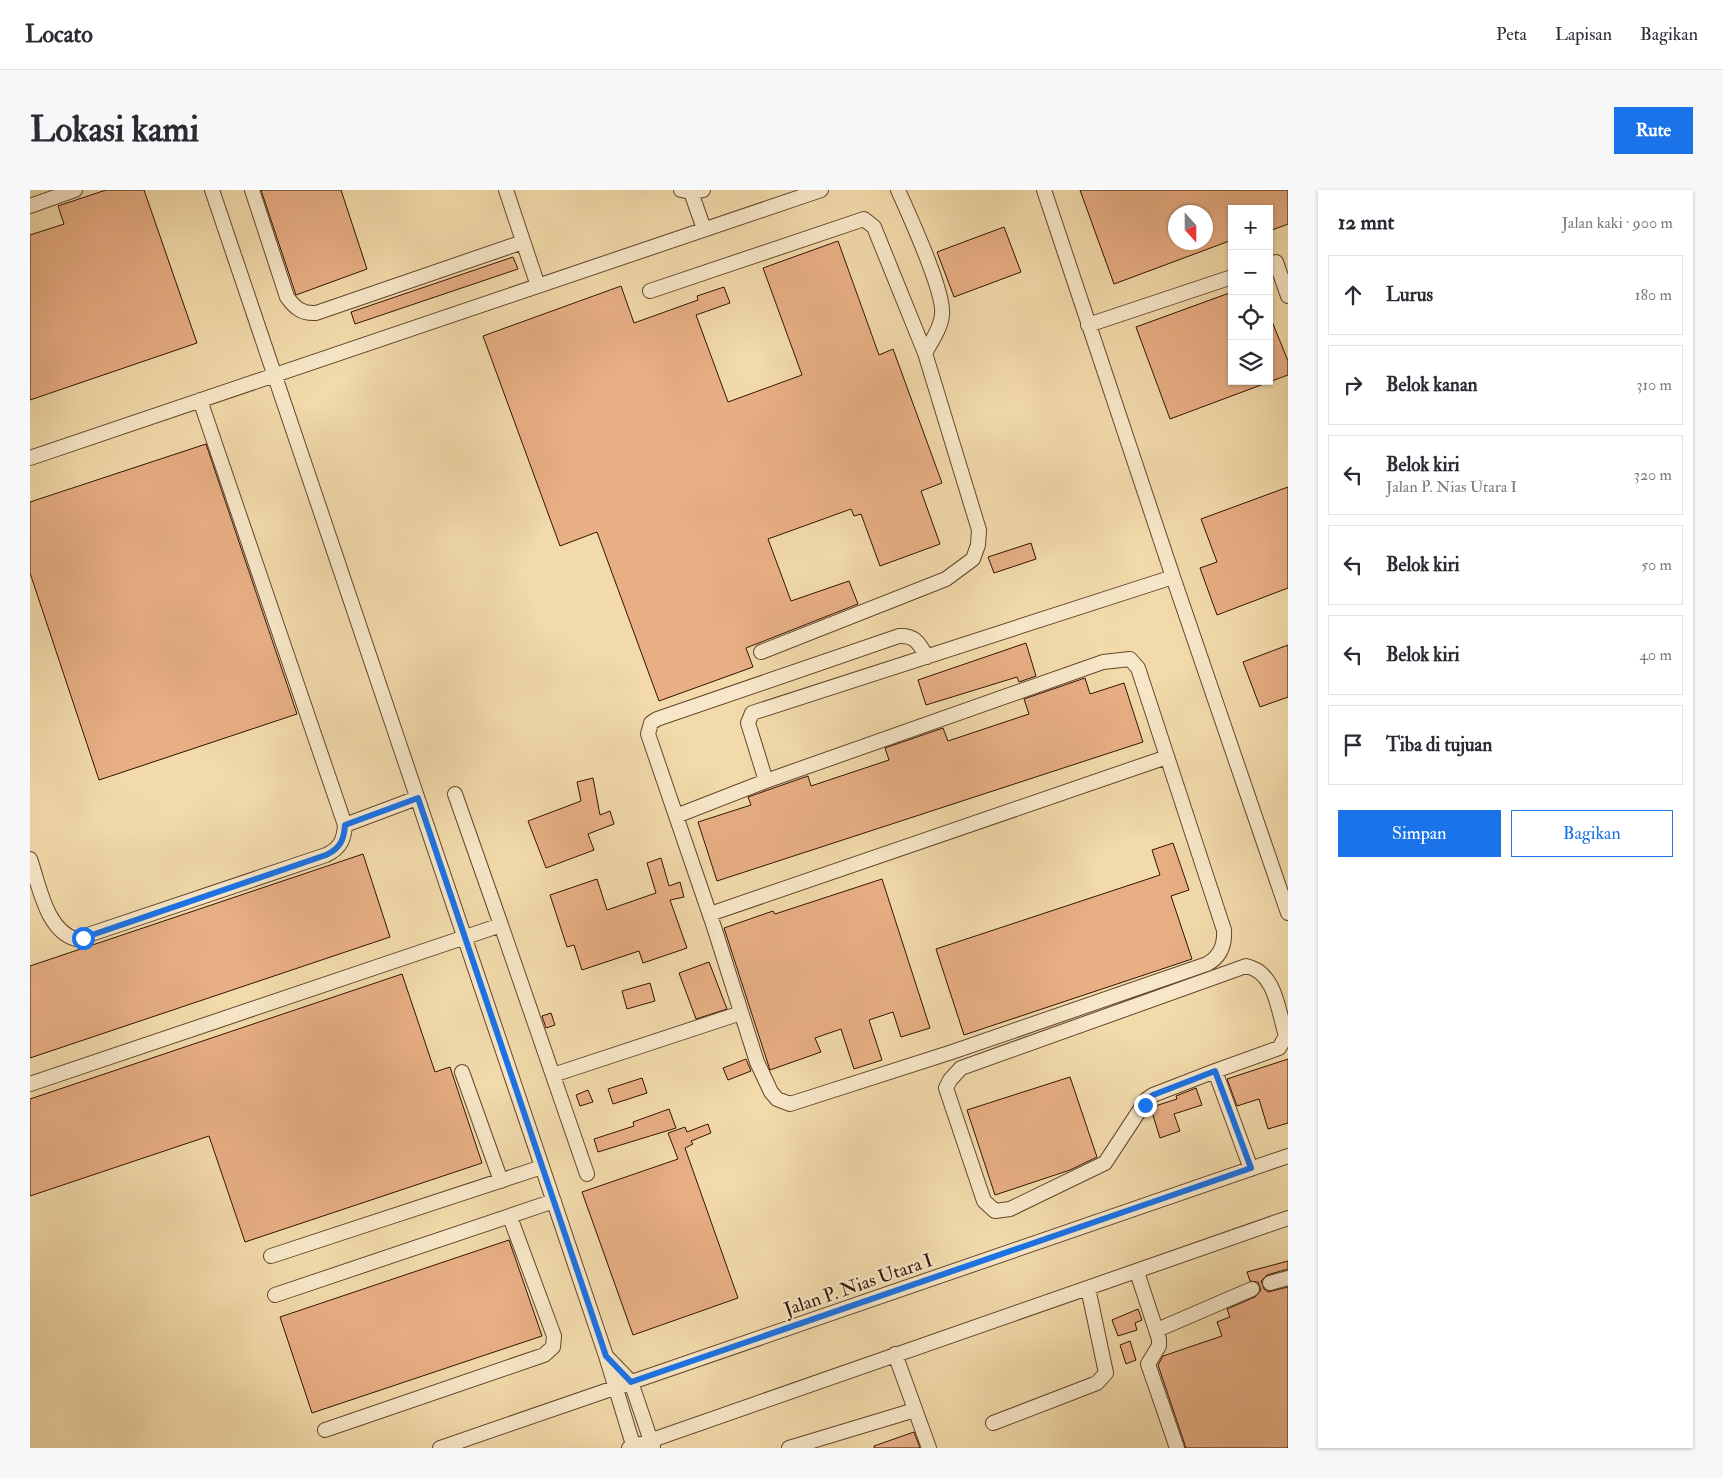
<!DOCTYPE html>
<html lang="id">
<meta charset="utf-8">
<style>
body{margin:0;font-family:"IM FELL Double Pica",serif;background:#f7f7f7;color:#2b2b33}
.controls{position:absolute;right:15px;top:15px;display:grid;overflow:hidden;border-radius:0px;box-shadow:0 1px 4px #0004}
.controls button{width:45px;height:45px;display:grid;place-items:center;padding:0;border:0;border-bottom:1px solid #e1e1e2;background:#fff;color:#2b2b33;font:25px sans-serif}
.compass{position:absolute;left:1138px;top:15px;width:45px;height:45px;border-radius:50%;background:#fff;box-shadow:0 1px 4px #0004;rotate:159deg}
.stop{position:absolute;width:15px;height:15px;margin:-11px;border:4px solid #1a73e8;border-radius:50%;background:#fff}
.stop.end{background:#1a73e8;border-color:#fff;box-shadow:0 1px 5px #0008}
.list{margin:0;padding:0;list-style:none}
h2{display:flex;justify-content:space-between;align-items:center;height:65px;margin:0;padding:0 20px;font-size:21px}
h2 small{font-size:16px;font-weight:400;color:#7c7c81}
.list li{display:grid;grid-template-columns:32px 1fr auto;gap:15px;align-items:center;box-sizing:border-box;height:80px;margin:0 10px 10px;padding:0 10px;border:1px solid #e1e1e2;border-radius:0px}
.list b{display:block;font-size:19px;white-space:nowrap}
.list p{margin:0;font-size:16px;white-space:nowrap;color:#7c7c81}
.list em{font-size:16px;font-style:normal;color:#7c7c81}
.actions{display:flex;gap:10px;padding:15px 20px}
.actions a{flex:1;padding:11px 0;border:1px solid #1a73e8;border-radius:0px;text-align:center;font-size:18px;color:#1a73e8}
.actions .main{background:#1a73e8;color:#fff}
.icon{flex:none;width:28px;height:28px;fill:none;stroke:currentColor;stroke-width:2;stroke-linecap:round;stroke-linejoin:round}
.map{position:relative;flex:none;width:1258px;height:1258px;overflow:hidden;border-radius:0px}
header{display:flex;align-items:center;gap:30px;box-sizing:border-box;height:70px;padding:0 25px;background:#fff;border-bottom:1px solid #e1e1e2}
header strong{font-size:24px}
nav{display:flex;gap:28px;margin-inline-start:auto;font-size:18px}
.intro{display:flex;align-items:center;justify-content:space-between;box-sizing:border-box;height:120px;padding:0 30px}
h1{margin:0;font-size:35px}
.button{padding:12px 22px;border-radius:0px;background:#1a73e8;color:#fff;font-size:18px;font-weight:700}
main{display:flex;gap:30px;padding:0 30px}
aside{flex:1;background:#fff;border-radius:0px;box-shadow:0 1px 4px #0004}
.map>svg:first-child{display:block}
</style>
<header>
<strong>Locato</strong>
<nav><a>Peta</a><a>Lapisan</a><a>Bagikan</a></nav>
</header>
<div class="intro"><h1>Lokasi kami</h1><a class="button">Rute</a></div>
<main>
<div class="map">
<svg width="1258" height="1258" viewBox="0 0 1258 1258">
<rect width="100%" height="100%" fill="#f2daaa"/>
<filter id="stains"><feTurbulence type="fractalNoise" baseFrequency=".004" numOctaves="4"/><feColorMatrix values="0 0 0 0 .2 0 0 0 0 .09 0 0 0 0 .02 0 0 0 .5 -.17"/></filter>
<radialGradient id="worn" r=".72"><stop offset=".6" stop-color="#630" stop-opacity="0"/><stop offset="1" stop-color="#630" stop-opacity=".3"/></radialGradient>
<path fill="#e8ae84" stroke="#331403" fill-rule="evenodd" d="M76,0H114L167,153L0,210V45L34,34L28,16Z
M231,0H311L337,79L266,105Z
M1050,0H1258V34L1242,40L1239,32V19H1202V50L1084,94ZM1146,22H1176V52H1146Z
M974,37L991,82L924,107L907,62Z
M808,51L849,165L863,159L912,293L891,301L910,354L850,376L831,324L824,326L821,319L738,349L761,411L819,391L828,414L716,458L723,477L629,511L567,342L530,356L453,146L591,96L604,133L668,110L667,106L694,97L700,113L666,125L698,212L772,185L733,78Z
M483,67L488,79L325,134L321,122Z
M1202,102V191L1239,192L1140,229L1106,137Z
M1239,124L1258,171V185L1239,192Z
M176,254L267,524L69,590L0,383V312Z
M1258,297V398L1187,425L1170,378L1187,372L1171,329Z
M1001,353L1006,369L964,383L958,367Z
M996,453L1006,486L989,492L987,487L896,515L888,490Z
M1258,455V507L1230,517L1213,472Z
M1055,488L1060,504L1094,493L1113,552L687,691L668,632L721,615L718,607L778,586L781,596L859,570L855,558L913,538L918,551L999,524L994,509Z
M563,588L570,625L580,621L584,634L558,644L564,660L516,678L498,631L551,611L547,592Z
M1143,653L1159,700L1141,706L1162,769L934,845L906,759L1130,685L1122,660Z
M333,664L360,747L0,868V776Z
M631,668L639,696L650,692L654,707L640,710L657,758L613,773L609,761L552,780L544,755L537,757L520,705L567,689L577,720L626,703L617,673Z
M852,689L900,838L871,847L863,822L839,830L852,870L824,879L811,839L785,848L791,862L740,880L694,738L743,721L745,724Z
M679,772L697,819L666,829L649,783Z
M372,784L405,882L420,877L452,973L215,1052L179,946L0,1006V909Z
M620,793L625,811L597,819L592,801Z
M521,823L525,835L516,838L512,826Z
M716,869L721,881L698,890L693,878Z
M1258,869V933L1238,939L1229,909L1207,916L1197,889Z
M1040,887L1067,967L1040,980L965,1005L937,920Z
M612,888L617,903L583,914L578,899Z
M1166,898L1172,915L1144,924L1150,941L1130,948L1121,919L1122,917L1147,909L1146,906Z
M558,900L563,912L550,916L546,905Z
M639,919L646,938L568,962L564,949L604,936L603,932Z
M678,934L681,943L661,951L663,954L655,958L708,1108L603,1145L552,1002L648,969L638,943L655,937L657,942Z
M479,1050L512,1146L282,1223L250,1127Z
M1258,1071V1079L1237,1085L1231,1091L1234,1099L1238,1102L1258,1097V1258H1156L1128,1175L1133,1166L1192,1146L1187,1132L1200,1127L1197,1119L1225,1107L1231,1100L1228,1092L1220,1091L1217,1082Z
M1108,1119L1112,1130L1105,1133L1107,1140L1088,1146L1082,1130Z
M1100,1151L1106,1170L1096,1174L1090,1155Z
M884,1242L890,1258H844V1256Z"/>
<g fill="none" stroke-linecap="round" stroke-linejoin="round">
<defs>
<path id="minor" d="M182,0L576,1166L604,1258
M222,0L257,107C265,118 272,124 286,123L493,52
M476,0L508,96
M651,0L661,2L673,0
M868,0C879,25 915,102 912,125C911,138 901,152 895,163
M1014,0L1143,387L1258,723
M661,2L674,39
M0,16L45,0
M1246,72L1258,106
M620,101L834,29L844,37L895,163L949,340L948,355L943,369L916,389L731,462
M1058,135L1202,87
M170,210L315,635L387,608
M0,268L791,0
M736,591L718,533L722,523L1143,387
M425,604L471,735
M646,626L736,591L1073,472L1100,469L1108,478L1194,740C1195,755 1190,767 1177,774L922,862L760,914L747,909L741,902L727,872L684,737L618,544L621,533L627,529L869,446C886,445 889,454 897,467
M0,669C9,694 16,741 46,749L296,665C311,658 314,649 315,635
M680,724L1137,567
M1185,881L1123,905L1117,909L1075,973L980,1019L965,1021L954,1011L916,898L920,890L931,878L1216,776C1246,782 1248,821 1256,846L1249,858L1185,881L1221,979
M432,882L471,991
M523,885L711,823
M0,894L471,735L557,984
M241,1066L512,977
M1107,1082L1129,1149V1156L1118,1174L1147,1258
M1240,1093L1258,1088
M245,1105L524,1011
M1127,1140L1222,1099
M865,1164L899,1258
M577,1167L601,1192L623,1257
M963,1233L1067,1193L1076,1183L1058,1098
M295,1240L514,1165L523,1157L524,1146L480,1027
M410,1258L1258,966
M599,1258L1258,1028
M759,1258L885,1220"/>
</defs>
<use href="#minor" stroke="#63462d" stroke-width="16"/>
<use href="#minor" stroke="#f7e7c8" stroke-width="14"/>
</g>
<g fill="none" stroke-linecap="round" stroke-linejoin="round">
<path stroke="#1a73e8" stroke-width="6" d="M53,748L296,665C311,658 314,649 315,635L388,608L576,1166L601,1192L1221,978L1185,881L1123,905L1117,909L1115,915"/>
</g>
<g text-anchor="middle" stroke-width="4.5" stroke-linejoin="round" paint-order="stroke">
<g font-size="19" fill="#331403" stroke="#f7e7c8">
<text transform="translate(828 1094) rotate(-19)" y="7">Jalan P. Nias Utara I</text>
</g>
</g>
<rect width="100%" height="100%" filter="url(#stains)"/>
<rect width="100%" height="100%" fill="url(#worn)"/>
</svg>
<div class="controls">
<button>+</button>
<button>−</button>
<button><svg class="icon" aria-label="locate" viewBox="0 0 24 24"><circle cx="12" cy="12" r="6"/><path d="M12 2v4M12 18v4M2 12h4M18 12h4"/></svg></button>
<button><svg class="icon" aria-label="layers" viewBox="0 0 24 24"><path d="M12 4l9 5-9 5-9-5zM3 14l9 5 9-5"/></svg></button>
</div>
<svg class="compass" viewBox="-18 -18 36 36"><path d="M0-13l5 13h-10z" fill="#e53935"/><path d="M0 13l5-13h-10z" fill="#7c7c81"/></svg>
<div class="stop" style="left:53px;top:748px"></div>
<div class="stop end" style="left:1115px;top:915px"></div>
</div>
<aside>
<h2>12 mnt<small>Jalan kaki · 900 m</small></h2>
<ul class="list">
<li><svg class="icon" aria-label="ahead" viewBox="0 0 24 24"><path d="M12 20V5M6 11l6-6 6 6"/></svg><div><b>Lurus</b></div><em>180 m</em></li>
<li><svg class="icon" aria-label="right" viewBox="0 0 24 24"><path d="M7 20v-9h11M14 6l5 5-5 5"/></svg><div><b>Belok kanan</b></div><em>310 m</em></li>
<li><svg class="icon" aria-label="left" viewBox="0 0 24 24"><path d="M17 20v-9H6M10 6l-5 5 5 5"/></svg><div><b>Belok kiri</b><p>Jalan P. Nias Utara I</p></div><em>320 m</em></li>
<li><svg class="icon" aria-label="left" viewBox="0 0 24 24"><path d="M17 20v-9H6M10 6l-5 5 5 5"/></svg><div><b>Belok kiri</b></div><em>50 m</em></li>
<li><svg class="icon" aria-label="left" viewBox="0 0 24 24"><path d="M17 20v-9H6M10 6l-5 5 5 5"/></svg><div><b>Belok kiri</b></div><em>40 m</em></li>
<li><svg class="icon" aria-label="arrive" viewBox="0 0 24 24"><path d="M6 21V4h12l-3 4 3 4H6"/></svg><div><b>Tiba di tujuan</b></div></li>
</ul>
<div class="actions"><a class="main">Simpan</a><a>Bagikan</a></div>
</aside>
</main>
